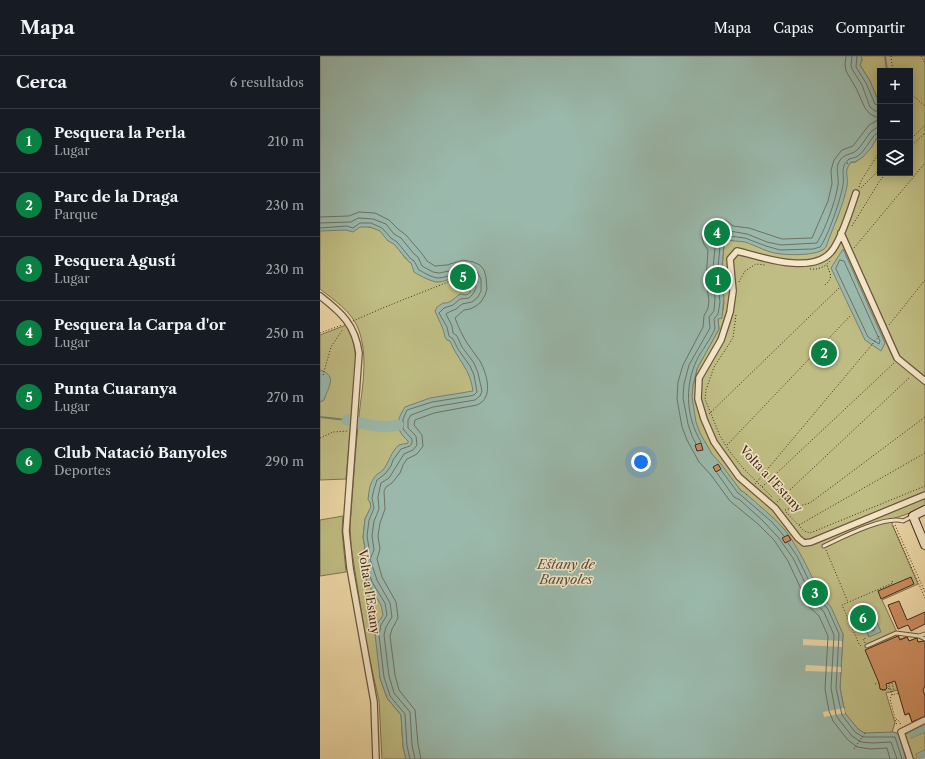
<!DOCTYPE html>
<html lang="es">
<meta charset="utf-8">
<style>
body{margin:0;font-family:"Libre Caslon Text",serif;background:#20242c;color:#f1f3f6}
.controls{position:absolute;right:12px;top:12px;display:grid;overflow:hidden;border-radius:0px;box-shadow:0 2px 10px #0003}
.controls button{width:36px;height:36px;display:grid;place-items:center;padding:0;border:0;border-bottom:1px solid #363941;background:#171b24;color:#f1f3f6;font:20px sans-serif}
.you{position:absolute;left:321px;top:406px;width:14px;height:14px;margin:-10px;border:3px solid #fff;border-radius:50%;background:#1a73e8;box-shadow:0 0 0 6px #1a73e833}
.badge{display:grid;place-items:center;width:26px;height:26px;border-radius:50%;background:#0b8043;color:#fff;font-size:13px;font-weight:700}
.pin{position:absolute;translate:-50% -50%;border:2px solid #fff;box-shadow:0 1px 4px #0006}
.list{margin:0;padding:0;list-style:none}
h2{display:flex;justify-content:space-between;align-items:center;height:52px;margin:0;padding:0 16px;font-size:17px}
h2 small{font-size:13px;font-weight:400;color:#9ea1a6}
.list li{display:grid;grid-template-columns:26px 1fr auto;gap:12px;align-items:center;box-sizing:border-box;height:64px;padding:0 16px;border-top:1px solid #363941}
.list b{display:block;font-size:15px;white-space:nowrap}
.list p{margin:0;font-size:13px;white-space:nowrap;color:#9ea1a6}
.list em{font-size:13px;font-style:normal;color:#9ea1a6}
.icon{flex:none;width:22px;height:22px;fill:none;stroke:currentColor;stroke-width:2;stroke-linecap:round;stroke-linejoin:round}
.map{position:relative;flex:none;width:605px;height:703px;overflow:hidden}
header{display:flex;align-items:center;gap:24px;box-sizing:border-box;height:56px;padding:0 20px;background:#171b24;border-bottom:1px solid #363941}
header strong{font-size:19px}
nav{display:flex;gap:22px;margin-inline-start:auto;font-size:14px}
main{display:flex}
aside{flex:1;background:#171b24}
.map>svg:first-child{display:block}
</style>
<header>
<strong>Mapa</strong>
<nav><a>Mapa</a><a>Capas</a><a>Compartir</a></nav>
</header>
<main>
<aside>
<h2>Cerca<small>6 resultados</small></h2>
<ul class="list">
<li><span class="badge">1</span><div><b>Pesquera la Perla</b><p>Lugar</p></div><em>210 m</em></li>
<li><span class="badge">2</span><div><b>Parc de la Draga</b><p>Parque</p></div><em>230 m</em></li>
<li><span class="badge">3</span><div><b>Pesquera Agustí</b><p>Lugar</p></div><em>230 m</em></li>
<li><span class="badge">4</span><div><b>Pesquera la Carpa d'or</b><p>Lugar</p></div><em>250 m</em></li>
<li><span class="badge">5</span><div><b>Punta Cuaranya</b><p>Lugar</p></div><em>270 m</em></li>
<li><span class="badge">6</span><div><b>Club Natació Banyoles</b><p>Deportes</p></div><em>290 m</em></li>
</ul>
</aside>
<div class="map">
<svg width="605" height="703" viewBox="0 0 605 703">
<rect width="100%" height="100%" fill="#eed9a7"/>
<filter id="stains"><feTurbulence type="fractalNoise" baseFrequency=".005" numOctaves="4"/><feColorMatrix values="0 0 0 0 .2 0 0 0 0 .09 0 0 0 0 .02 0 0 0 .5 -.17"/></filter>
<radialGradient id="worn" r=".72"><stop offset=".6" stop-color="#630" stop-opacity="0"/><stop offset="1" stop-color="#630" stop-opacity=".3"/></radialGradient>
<path fill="#bfbd83" stroke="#817450" d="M541,0H605V450L590,457L572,463V468L598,528L562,544L580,583L587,581L589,585L597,582L598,586L604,585L605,587V630L603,634L605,640V660L592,666L589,658L585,659L578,634L566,637L575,667L572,676L579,678L589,677L591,682L605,676V694L596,698L597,703H586L552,678L544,677L538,673L527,661L525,657L520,632L523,578L498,539L424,438L395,404L385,386L381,387L366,343L375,324L377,313L382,303L399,273L398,263L403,254L404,247L401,223L404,189L397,180L400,177L504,193L516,164L527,111L531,106H536L557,83L560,77V117H590V15H560V49L550,25L540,9L542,4Z
M0,166H24L64,174L86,203L138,213L152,220L156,334L97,386L50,446L51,451L45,463L43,481L45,492L41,501V506L48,528L65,551L60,622L67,642L81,659L83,691L86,703H62L59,645L47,591L31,490L30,470C33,433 35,397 39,360C42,332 49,300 38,272C31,255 14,244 0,233Z
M26,269C33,280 35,293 36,306L26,423L0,424V346L4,344L10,322L3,315L0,314V279Z
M23,460L22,475L26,516L0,520V464Z"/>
<path fill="#9ab9ac" stroke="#778072" d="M0,0H541L542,4L540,9L550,25L560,49V77L551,92L543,101L535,106H531C523,116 529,120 527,130C523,151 513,171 506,191C500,200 471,199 461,198C448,197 437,190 425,186C419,185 412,185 406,184L400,178L397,180L404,189L401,223L404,241L402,262L398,263L399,273L377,313L373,329L372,341L376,366L380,377L392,398L401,408L421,435L424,436C438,449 453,460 465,474C478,491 487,511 497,531L496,534L498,539L502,540L511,551L523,578L520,632L525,657L538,673L544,677L574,676L579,678L586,703H86L83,691L81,659L67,642L60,622L55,578L57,568L63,559L61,549L48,528L41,506V501L45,492L43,481L45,463L51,451L50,446L48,444C49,436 49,429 54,422C56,418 60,417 63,414C69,407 71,395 79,389C81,388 86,388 88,387V385C75,373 76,365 85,351L110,342L153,335C150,312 138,305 130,285L127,284L125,281L123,273L115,255L117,251L123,247C130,248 134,242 140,238L147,239L150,236L151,230L148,228L151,225L152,223C144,213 129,226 118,226C112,226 100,220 94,216L91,207L89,206L74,188L68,185L60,175L50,171H40L33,176L26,174L0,175Z
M523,193L565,287L561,295L545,284L511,212Z
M0,314C19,320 7,333 4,344L0,346Z
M550,549L561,576L549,581L538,555Z"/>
<path fill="#eed9a7" d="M483,583L522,585V591L483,589Z
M486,609L521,611V616L485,615Z
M524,652L525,657L504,661L503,656Z"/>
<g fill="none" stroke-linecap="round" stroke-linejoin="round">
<path stroke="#6e7264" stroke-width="1" d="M526,0L525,9L526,15L536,32L545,52L550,58L558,62V64L549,69L533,90L522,94L514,104L511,114L512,128L508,145L492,182L462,183L429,172L413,170L407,165L401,163L393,164L386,170L383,175L382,182L384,188L388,194L386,224L389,245L388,252L384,260L383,271L363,309L358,326L357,343L362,371L367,384L379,406L391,419L410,445L438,468L454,484L468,505L481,533L482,540L485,547L499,560L508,580L505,633L509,655L513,665L527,683L537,691L551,693L567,692L570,703
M532,0L531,9L532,13L542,29L550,51L555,55H560
M537,0L536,11L546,27L555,48L560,50
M0,161L29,160L39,156L55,157L69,164L78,173L86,179L103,199L107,205L115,210L127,209L143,204L153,206L160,209L164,214L166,221L167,233L165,239L161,246L156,250L150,253L144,254L135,262C138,270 142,279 147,287C151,293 156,299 160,305C167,318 174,342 157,349L114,357L95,364L94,369L102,379L103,390L97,398L87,403L83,409L80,417L72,427L66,431L64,435L65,453L60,467L58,480L60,493L57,503L62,521L76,546L78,562L72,573L70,580L75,619L79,634L95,654L98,688L101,703
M0,167L31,166L38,162L53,163L66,168L74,178L81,182L94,198L98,201L102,210L113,216L119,217L129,215L143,210L151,211L156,214L161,223V235L158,241L152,246L142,248L136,253L127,257L126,258L132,270L133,277L137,280L142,291L154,307L158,317L162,335L160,340L155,344L113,351L91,359L88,364V372L96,380L97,389L93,394L84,398L69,422L61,427L58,441L59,453L54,465L52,480L54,494L50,503L57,524L70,547L72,561L66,571L64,579L69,620L74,637L90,656L92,689L95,703
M0,172L27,170L33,172L40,167H51L62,172L71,182L77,186L91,203L94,205L99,214C105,217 112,222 119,222C131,221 141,212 153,218L155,222L156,232L153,238L149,242L140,243L133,249L124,252L119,257L127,271L129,280L133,283L138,293L150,310L154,319L157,336L154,339L150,340L112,346L87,354L83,363V373L92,383V387L90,390L81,393L73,404L71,410L65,418L57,424L54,433L52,442L54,452L49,464L47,480L49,492L45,505L52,526L65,547L67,559L61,569L59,579L64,621L70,640L85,658L87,690L90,703
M520,204L524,205L560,285L559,288L548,281L516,213Z
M381,386C365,360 364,325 380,298C383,294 395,275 395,272C395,269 394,266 394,263L398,258L400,246L397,223L400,190L394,182V178L397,174H401L408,180L425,182L446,190L460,194L493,193L500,191C508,181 521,142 523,129C525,117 519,113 529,103C532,102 535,102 538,100C546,95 552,77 560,76
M376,388L372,380L368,368L363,342L364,328L369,309L390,272L389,261L394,255L395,242L392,222L395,192L389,183L388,178L390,174L395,170L399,169L405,170L410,175L427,178L447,186L461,189L497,187C506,171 515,147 518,129C519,122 516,115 518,108C523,96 531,100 537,94C545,87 549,72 560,71
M401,414L418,437L422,440L452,466L464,480
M397,417L414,441L420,444L442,464L458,481L473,502L487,531V537L491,543L497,548L504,556L514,579L511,632L516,659L520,665L532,680L541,686L552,687L571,686L577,703
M468,487L477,500L492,531V536L495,540L500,544L508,553L519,578L516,632L522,659L535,676L543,681H575L582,703
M547,555L555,572L553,575L551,574L544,558V556Z"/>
<path stroke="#778072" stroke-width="2" d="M565,0L567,15
M0,361L27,364"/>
<path stroke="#9ab9ac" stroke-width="7" d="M592,678L605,672
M600,700L605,698"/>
<path stroke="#9ab9ac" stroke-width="11" d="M27,364C43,367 63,374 78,369"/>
</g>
<path fill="#cd8d5f" stroke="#432a1c" d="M394 176a3 3 0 1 1 6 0a3 3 0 1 1-6 0Z
M381,387L383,394L377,395L375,389Z
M398,408L401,413L396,416L393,411Z
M468,479L471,484L465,487L462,482Z
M591,521L594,528L561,543L558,535Z
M579,545L587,564L605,556V568L591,575L588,569L578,573L568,549Z
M578,580L580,584L587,581L589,585L597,582L598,586L604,585L605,587V630L603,634L605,640V660L592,666L589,657L585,659L575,625L566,628L567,632L565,634L560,633L559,627L545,594Z"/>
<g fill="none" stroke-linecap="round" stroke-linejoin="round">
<defs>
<path id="lane" d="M504,490C521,482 565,459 583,465L593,460
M599,580L605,578
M547,590L576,577L599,580L605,583"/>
<path id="street" d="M536,137C531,152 521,185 511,196C492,219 441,201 417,195L410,203L413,235L410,256L401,284L379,322L378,343L384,363L394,386L419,421L455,452L478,482L484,487L491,486L605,439
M521,177L577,302L605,325
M0,240C22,257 35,269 39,297L26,475L30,512L54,646L56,703
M590,703L581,676L605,664"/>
<path id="secondary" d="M605,454L593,460L605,489"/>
</defs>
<use href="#lane" stroke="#6e563f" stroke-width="5"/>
<use href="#street" stroke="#6e563f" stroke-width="8"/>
<use href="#secondary" stroke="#432a1c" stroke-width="10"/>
<path stroke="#432a1c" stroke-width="1" stroke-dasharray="1 2" stroke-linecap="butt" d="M571,0L573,15
M601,0L605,7
M590,37L605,50
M590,84L605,69
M590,91L605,77
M527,107L529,108
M539,131L541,125L560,95
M541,132L560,113
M532,170L559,126L566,117
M534,192L605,107
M490,213C498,214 505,211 510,205
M399,223H401
M419,226L425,215L436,208L445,209
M505,229C514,221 510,219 507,209
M416,259L413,282L394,311L386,334L385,343L400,380L410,396L424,413L453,442
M33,265L65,251L133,224L143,221
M569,269L605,224
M0,277L22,269
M3,319L11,291L23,273
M389,358L519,232
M0,382L13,376L28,375
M407,389L531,259
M435,428L560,279
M442,431L574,307
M426,439L427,438
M457,446L590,321
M465,454L490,447L605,361
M466,456L484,475L490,477L605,430
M479,469L605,397
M575,469L605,536
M573,470L605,542
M506,494L528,546
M545,587L543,583L546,582
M541,590L539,588L522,549L573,527L572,525
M568,627L572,639L570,643L577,670
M555,628L559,627
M569,628L572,627L574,634
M560,633L563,635L570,632L572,634V639L579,637
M576,663L579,665L581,669
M534,693L545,677"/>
<use href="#lane" stroke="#f4e6c6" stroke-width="3"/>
<use href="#street" stroke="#f4e6c6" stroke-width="5.5"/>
<use href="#secondary" stroke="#f4e6c6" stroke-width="8"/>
</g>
<g text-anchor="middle" stroke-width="3" stroke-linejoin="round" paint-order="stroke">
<g font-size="12" fill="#432a1c" stroke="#f4e6c6">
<text transform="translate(451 423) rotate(47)" y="4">Volta a l'Estany</text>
<text transform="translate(49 536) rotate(81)" y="4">Volta a l'Estany</text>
</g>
<g font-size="13" font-style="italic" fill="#594e40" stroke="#f4e6c6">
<text x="246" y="513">Estany de<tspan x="246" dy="15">Banyoles</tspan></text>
</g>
</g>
<rect width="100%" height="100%" filter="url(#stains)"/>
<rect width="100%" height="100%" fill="url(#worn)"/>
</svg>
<div class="controls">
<button>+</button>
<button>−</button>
<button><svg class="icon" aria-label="layers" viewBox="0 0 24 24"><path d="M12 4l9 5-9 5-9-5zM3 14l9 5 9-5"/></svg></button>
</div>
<div class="you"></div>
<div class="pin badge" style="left:398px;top:224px">1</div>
<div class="pin badge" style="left:504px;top:297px">2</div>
<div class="pin badge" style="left:495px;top:537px">3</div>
<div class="pin badge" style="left:397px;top:177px">4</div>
<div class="pin badge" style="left:143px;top:221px">5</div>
<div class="pin badge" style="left:543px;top:562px">6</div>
</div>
</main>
